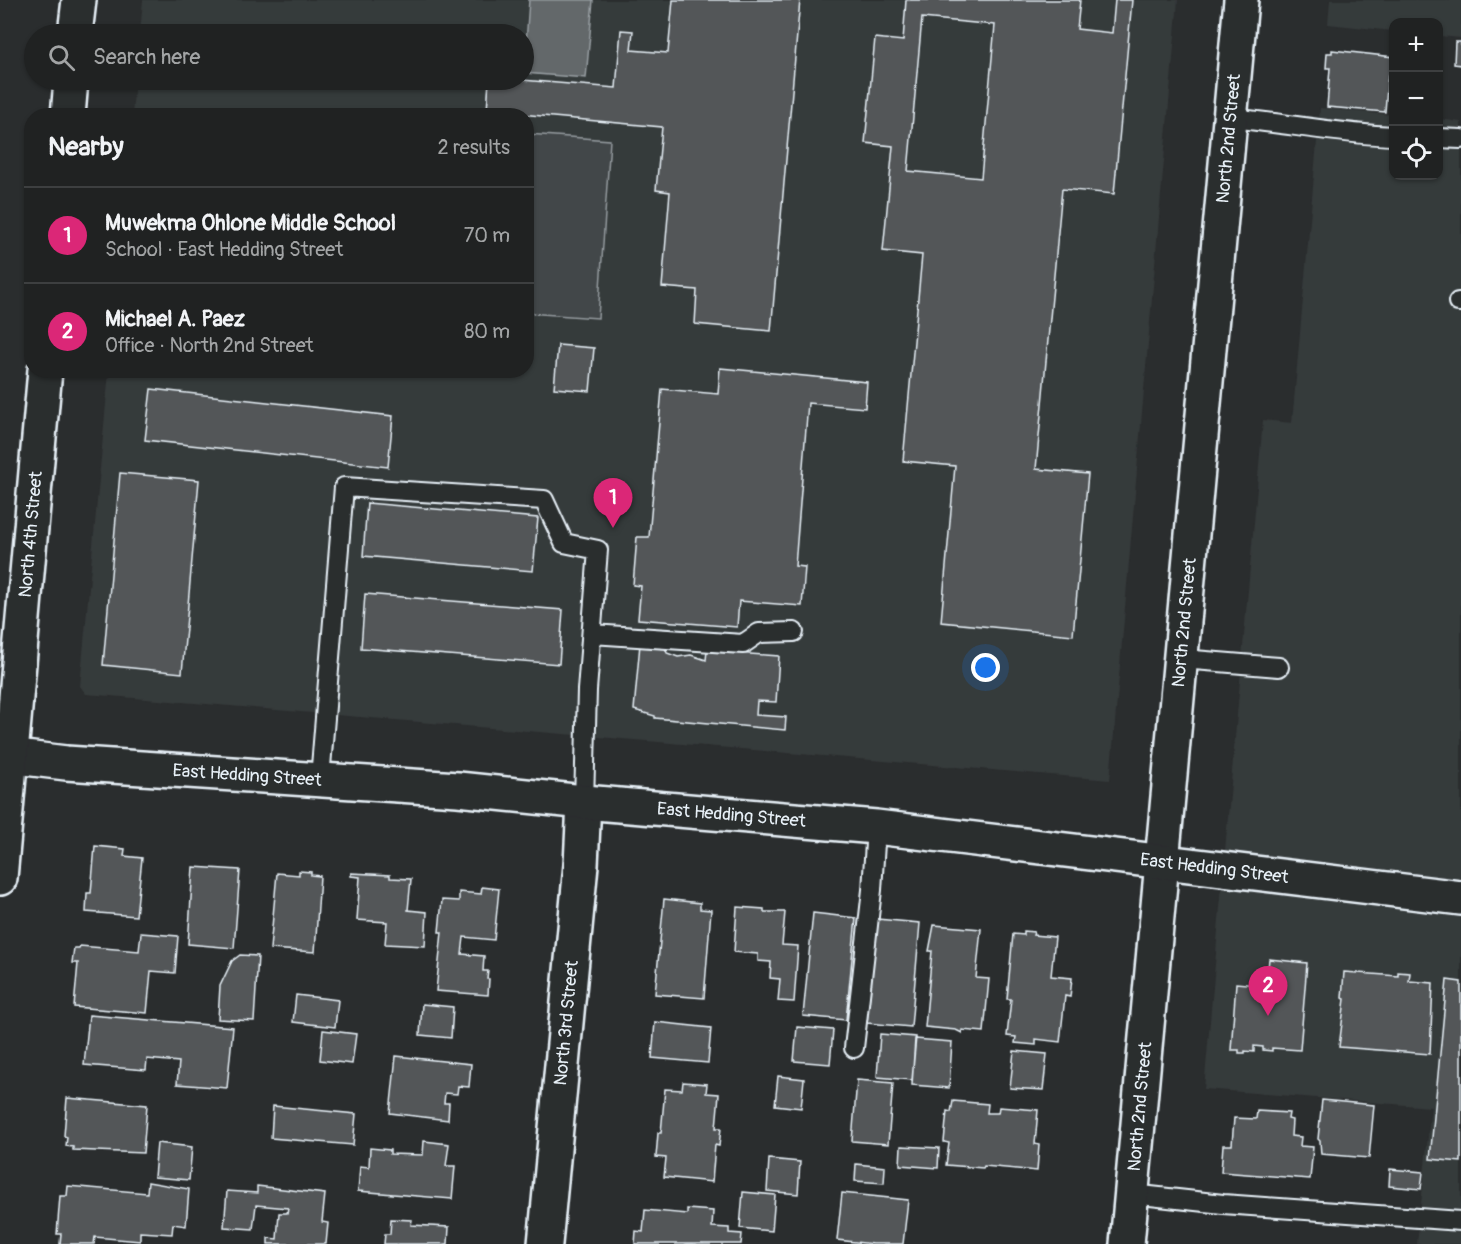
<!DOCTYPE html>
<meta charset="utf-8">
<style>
body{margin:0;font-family:Pangolin,sans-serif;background:#2d2f2f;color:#f1f3f6}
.controls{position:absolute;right:18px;top:18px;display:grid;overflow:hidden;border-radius:12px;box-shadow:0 2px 4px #0004}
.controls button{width:54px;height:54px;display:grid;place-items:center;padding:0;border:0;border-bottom:2px solid #3d3f40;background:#202222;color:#f1f3f6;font:30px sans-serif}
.you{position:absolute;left:986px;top:668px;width:21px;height:21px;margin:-15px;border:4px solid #fff;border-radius:50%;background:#1a73e8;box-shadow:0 0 0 9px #1a73e833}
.badge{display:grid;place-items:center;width:39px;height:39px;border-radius:50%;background:#db2777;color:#fff;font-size:20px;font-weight:700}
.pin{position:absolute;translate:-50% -50px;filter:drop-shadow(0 2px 3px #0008)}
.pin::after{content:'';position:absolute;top:32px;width:21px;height:18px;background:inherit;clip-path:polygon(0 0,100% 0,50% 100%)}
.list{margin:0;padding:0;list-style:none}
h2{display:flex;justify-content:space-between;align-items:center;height:78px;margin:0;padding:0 24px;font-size:26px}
h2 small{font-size:20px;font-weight:400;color:#a2a4a5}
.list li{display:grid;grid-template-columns:39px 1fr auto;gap:18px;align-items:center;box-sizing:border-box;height:96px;padding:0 24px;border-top:2px solid #3d3f40}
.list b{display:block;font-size:22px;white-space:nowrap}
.list p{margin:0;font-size:20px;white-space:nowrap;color:#a2a4a5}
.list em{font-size:20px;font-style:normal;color:#a2a4a5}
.icon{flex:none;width:33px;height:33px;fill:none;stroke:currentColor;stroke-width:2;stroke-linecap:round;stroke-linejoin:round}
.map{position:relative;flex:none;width:1461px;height:1244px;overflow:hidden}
.search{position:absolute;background:#202222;box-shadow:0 2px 4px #0004;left:24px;top:24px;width:510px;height:66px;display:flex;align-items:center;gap:15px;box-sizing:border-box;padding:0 21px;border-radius:33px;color:#a2a4a5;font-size:22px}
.panel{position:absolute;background:#202222;box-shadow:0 2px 4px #0004;left:24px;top:108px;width:510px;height:270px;border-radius:24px}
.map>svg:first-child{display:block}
</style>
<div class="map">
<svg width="1461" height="1244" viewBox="0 0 1461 1244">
<rect width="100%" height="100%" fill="#2a2d2e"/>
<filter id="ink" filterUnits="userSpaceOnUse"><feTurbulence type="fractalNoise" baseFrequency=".0167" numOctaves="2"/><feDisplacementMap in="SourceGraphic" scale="12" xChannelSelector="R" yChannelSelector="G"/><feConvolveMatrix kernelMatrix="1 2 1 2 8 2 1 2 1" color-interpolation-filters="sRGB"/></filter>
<g filter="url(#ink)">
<path fill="#363a3b" d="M143,0H1178L1110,780L86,694L80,686L109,371L526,370V116L132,115L135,80H524V34H140Z
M1330,0H1461V38L1439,36L1438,22H1394L1393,31L1328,24Z
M1320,108L1393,115L1394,176H1438L1439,119L1461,122V1244H1417L1431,1107L1204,1089L1263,420L1292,423Z"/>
<path fill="#424648" stroke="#959ca0" stroke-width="1.5" d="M527,134L610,140L598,318L527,313Z"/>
<path fill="#63686b" stroke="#989fa3" stroke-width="1.5" d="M529,0H593L586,78L524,73Z"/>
<path fill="#535759" stroke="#e8f1f8" stroke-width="1.5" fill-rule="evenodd" d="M673,0H800L771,331L695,324L697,290L662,287L670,192L656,190L662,127L487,111L489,80H522L616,88L621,30L633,31L631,50L668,53Z
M906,0H1080L1077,29L1112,33L1115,0H1132L1114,194L1062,189L1036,469L1088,474L1073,635L941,622L955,466L903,461L922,255L883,251L893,146L865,143L875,38L903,41ZM922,18L995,25L981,178L908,171Z
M1455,42H1461V65L1454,64Z
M1332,50L1394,57V75H1388L1385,112L1327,107L1330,68H1326L1327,53H1332Z
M558,345L594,348L590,391L554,388Z
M720,368L867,382L865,408L808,403L795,566L805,567L802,606L739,601L737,627L638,619L641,586L633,585L637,537H649L662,389L718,394Z
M151,389L393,416L388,467L145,440Z
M120,473L199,480L182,673L103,665Z
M367,503L538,518L533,571L363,556Z
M365,594L563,610L559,664L361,648Z
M663,642L667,653L678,657L691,655L706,660L707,651L779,656L776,702L757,701L756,715L786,717L785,730L655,718V716L634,710L640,644Z
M95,846L125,849L124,856L142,858L136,916L86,912L87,893H91Z
M193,867L240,870L234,948L188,944Z
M299,871L311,872V875L320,876L315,952L270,949L277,873L299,875Z
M351,873L390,875V878L411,879L408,910L427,912L425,946L385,944L387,922L357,920L360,877L351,876Z
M482,887L499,889L494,940L464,937L462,954L484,956L483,971H488L487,979H489L488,995L436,991L442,932H439L442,900L459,901V892L481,894Z
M664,899L700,903V909L711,910L704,998L655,994Z
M737,907L764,909V912H785L782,945L798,946L794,1002L778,1001L780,979L770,978L771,962L758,961V954L734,952Z
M813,913L856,918L846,1020L803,1016Z
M877,919L920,923L911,1027L867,1023Z
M934,925L981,929L976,978L989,979L984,1032L962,1030V1033L956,1030L925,1027L932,951H929Z
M1024,931L1034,932L1033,935L1055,937L1051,976L1072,978L1070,997L1065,996L1060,1042L1036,1039V1045L1015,1043L1016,1037L1007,1036L1011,999H1007L1013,934L1024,935Z
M141,933L178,936L175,973L151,971L147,1013L74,1007L78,963H72L74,948H79L80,946L139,951Z
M240,955L258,956L254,1021L218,1019L220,986L232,961Z
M1269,959L1307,963L1300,1050L1272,1048V1051L1263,1050V1047L1254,1046V1052L1245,1051V1053H1239V1050H1231L1236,983L1257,985L1258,977L1267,978Z
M1344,972L1398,976V972L1410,973L1409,981L1433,983L1430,1054L1339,1047L1345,999L1342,998Z
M1447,980L1461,982V1162L1430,1159Z
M296,995L338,1000L335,1027L293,1022Z
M422,1004L453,1007L451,1038L420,1035Z
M89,1015L233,1027L227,1088L177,1084L179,1062L147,1059L146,1070L84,1065Z
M655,1022L711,1028L708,1063L652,1058Z
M797,1027L833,1030L830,1064L794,1061Z
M323,1030L356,1034L352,1064L320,1060Z
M880,1034L916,1037L912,1080L877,1077Z
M915,1039L952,1042L949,1088L912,1085Z
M1014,1051L1047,1054L1043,1090L1010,1088Z
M396,1056L471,1064L469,1087L458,1086L457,1094L445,1093L444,1103H449L448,1120L390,1113Z
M778,1076L804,1079L801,1108L775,1105Z
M857,1080L893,1083L888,1144L852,1141Z
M683,1082L707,1084L706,1093L719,1094L716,1128H721L719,1146L715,1145L712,1182L664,1177L666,1158L656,1157L658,1133H661L665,1089L682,1090Z
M67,1098L147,1105L143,1153L73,1150V1147L66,1146L67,1137L64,1136Z
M1322,1100L1374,1105L1369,1158L1321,1154L1320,1141L1318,1139Z
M953,1101L988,1104L987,1113H998L999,1107L1038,1110L1035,1144L1039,1145L1037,1171L984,1166L983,1168L946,1165L949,1143L944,1142L947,1111L951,1112Z
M273,1106L356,1114L353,1145L271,1138Z
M1257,1111L1289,1113L1288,1119L1292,1120L1291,1136L1301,1137L1300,1146L1313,1147L1310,1179L1221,1172L1223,1145H1232L1234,1118L1256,1119Z
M424,1141L449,1144L446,1166H455L452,1199L358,1191L360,1166L369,1167L370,1148L390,1150V1154L423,1155Z
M157,1143L192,1147L189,1180L154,1177Z
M901,1146L939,1148L938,1168L900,1165Z
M769,1159L800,1162L798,1194L767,1191Z
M856,1164L885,1167L884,1183L855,1181Z
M1390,1169L1423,1172L1421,1189L1389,1186Z
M148,1182L189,1189L186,1226L173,1224L172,1234L140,1232V1241L95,1237L94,1244H60L61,1234H57L60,1196H67L68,1186L147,1193Z
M257,1186L325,1194L322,1222L328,1223L326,1244H268V1238L277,1239L279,1213H287L288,1208L256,1205L253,1229L224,1227L227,1191L257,1193Z
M743,1192L775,1195L772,1231L740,1228Z
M842,1193L908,1200L903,1244H873L837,1240Z
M687,1209L713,1211L712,1227L729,1228V1233L742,1234L741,1244H635L636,1231L643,1232L645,1210L687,1214Z
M391,1219L412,1220L411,1225L449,1227L448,1244H384L385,1234H390Z"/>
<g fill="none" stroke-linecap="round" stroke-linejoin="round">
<defs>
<path id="lane" d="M1230,118C1285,123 1339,134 1394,136
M1438,138L1461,139
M1458,302H1461
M592,634L743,644L759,633L794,632
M1182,659L1279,667
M320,779L344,487L544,500L564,543L598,550L587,690L584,802
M854,1048L872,890L876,827
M1132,1194L1223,1204L1461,1221"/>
<g id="street">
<path id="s1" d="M545,1244L581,865L584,802"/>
<path id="s2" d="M1127,1244L1241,0"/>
</g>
<g id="secondary">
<path d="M75,34L79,0"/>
<path d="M68,116L71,80"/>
<path id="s3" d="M0,755L66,763L458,789L584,802L876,827L1461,898"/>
<path id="s4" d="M0,878L45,370"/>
</g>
</defs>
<use href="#lane" stroke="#e8f1f8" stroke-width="22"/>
<use href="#street" stroke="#e8f1f8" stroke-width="38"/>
<use href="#secondary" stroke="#e8f1f8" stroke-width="38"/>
<use href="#lane" stroke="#2a2d2e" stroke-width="18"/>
<use href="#street" stroke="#2a2d2e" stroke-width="33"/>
<use href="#secondary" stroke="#2a2d2e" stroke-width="33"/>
</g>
</g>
<g text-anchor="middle" stroke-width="4.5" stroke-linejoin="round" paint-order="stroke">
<g font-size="18" fill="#e8f1f8" stroke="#2a2d2e">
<text dy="6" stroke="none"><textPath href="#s2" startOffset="1110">North 2nd Street</textPath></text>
<text dy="6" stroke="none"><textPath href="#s4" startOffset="345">North 4th Street</textPath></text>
<text dy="6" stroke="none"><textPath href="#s2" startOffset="624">North 2nd Street</textPath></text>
<text dy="6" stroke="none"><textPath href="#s3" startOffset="248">East Hedding Street</textPath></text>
<text dy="6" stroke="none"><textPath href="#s3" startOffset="734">East Hedding Street</textPath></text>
<text dy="6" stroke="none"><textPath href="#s3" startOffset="1220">East Hedding Street</textPath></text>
<text dy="6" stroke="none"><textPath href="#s1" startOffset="222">North 3rd Street</textPath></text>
<text dy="6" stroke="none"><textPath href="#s2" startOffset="138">North 2nd Street</textPath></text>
</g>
</g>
</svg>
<div class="controls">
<button>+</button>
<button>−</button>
<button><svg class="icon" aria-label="locate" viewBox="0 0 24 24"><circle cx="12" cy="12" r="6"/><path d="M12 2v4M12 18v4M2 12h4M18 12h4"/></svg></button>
</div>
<div class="you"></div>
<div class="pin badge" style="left:613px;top:528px">1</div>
<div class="pin badge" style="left:1268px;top:1016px">2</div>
<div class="search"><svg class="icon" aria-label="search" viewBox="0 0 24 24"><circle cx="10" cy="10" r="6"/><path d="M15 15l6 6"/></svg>Search here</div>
<section class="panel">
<h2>Nearby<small>2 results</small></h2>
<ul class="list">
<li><span class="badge">1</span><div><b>Muwekma Ohlone Middle School</b><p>School · East Hedding Street</p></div><em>70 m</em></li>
<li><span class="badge">2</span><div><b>Michael A. Paez</b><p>Office · North 2nd Street</p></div><em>80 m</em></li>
</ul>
</section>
</div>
